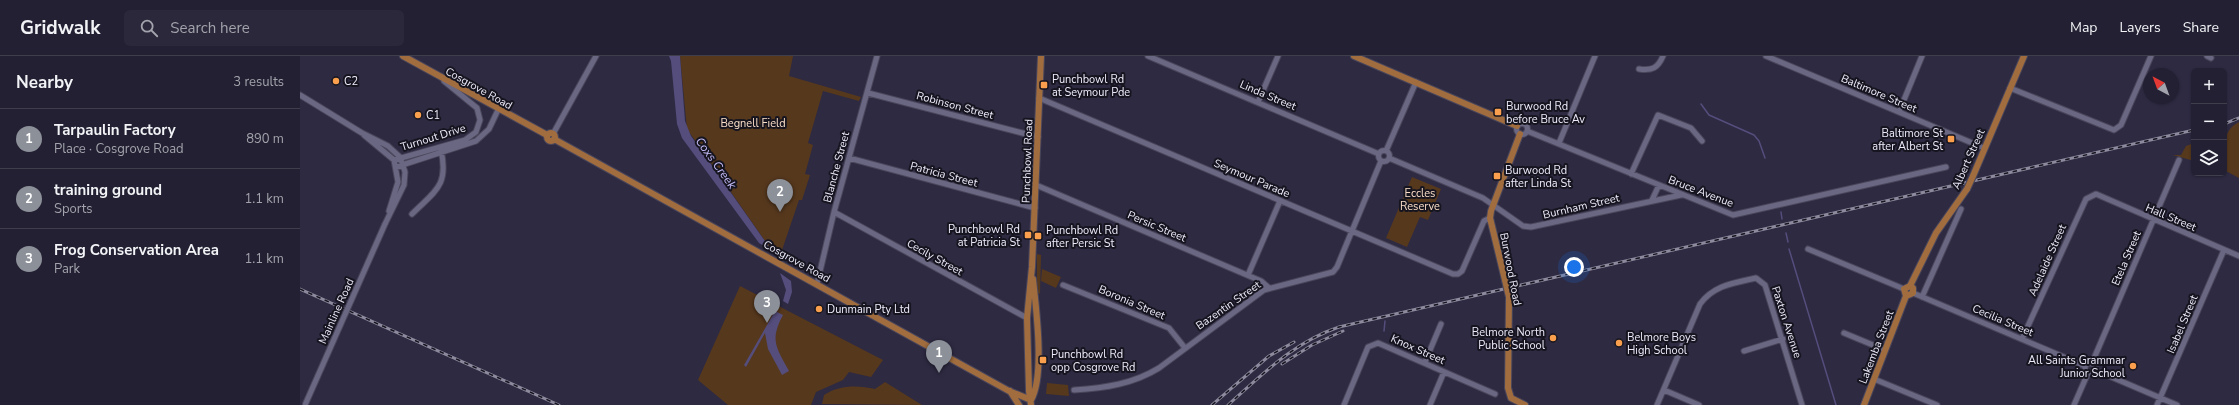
<!DOCTYPE html>
<meta charset="utf-8">
<style>
body{margin:0;font-family:"Nunito Sans",sans-serif;background:#2a283a;color:#f1f3f6}
.controls{position:absolute;right:12px;top:12px;display:grid;overflow:hidden;border-radius:6px;box-shadow:0 1px 3px #0004}
.controls button{width:36px;height:36px;display:grid;place-items:center;padding:0;border:0;border-bottom:1px solid #3f3e4d;background:#222032;color:#f1f3f6;font:20px sans-serif}
.compass{position:absolute;left:1843px;top:12px;width:36px;height:36px;border-radius:50%;background:#222032;box-shadow:0 1px 3px #0004;rotate:319deg}
.you{position:absolute;left:1274px;top:211px;width:14px;height:14px;margin:-10px;border:3px solid #fff;border-radius:50%;background:#1a73e8;box-shadow:0 0 0 6px #1a73e833}
.badge{display:grid;place-items:center;width:26px;height:26px;border-radius:50%;background:#8c9099;color:#fff;font-size:13px;font-weight:700}
.pin{position:absolute;translate:-50% -33px;filter:drop-shadow(0 1px 2px #0008)}
.pin::after{content:'';position:absolute;top:21px;width:14px;height:12px;background:inherit;clip-path:polygon(0 0,100% 0,50% 100%)}
.list{margin:0;padding:0;list-style:none}
h2{display:flex;justify-content:space-between;align-items:center;height:52px;margin:0;padding:0 16px;font-size:17px}
h2 small{font-size:13px;font-weight:400;color:#a2a3ac}
.list li{display:grid;grid-template-columns:26px 1fr auto;gap:12px;align-items:center;box-sizing:border-box;height:60px;padding:0 16px;border-top:1px solid #3f3e4d}
.list b{display:block;font-size:15px;white-space:nowrap}
.list p{margin:0;font-size:13px;white-space:nowrap;color:#a2a3ac}
.list em{font-size:13px;font-style:normal;color:#a2a3ac}
.icon{flex:none;width:22px;height:22px;fill:none;stroke:currentColor;stroke-width:2;stroke-linecap:round;stroke-linejoin:round}
.map{position:relative;flex:none;width:1939px;height:349px;overflow:hidden}
header{display:flex;align-items:center;gap:24px;box-sizing:border-box;height:56px;padding:0 20px;background:#222032;border-bottom:1px solid #3f3e4d}
header strong{font-size:19px}
nav{display:flex;gap:22px;margin-inline-start:auto;font-size:14px}
.search{width:280px;height:36px;background:#2a283a;display:flex;align-items:center;gap:10px;box-sizing:border-box;padding:0 14px;border-radius:6px;color:#a2a3ac;font-size:15px}
main{display:flex}
aside{flex:1;background:#222032}
.map>svg:first-child{display:block}
</style>
<header>
<strong>Gridwalk</strong>
<div class="search"><svg class="icon" aria-label="search" viewBox="0 0 24 24"><circle cx="10" cy="10" r="6"/><path d="M15 15l6 6"/></svg>Search here</div>
<nav><a>Map</a><a>Layers</a><a>Share</a></nav>
</header>
<main>
<aside>
<h2>Nearby<small>3 results</small></h2>
<ul class="list">
<li><span class="badge">1</span><div><b>Tarpaulin Factory</b><p>Place · Cosgrove Road</p></div><em>890 m</em></li>
<li><span class="badge">2</span><div><b>training ground</b><p>Sports</p></div><em>1.1 km</em></li>
<li><span class="badge">3</span><div><b>Frog Conservation Area</b><p>Park</p></div><em>1.1 km</em></li>
</ul>
</aside>
<div class="map">
<svg width="1939" height="349" viewBox="0 0 1939 349">
<rect width="100%" height="100%" fill="#2e2a42"/>
<path fill="#56381d" d="M380,0H493L489,20L561,41L559,45L523,35L508,87L513,89L505,118L510,119L502,144H499L480,200L472,195L387,73Z
M1939,66V122L1924,114C1924,97 1921,74 1939,66Z
M1894,87V105L1873,99H1881L1886,90Z
M1112,121L1141,133L1128,164L1120,161L1107,191L1086,182Z
M737,198L741,199L740,238L737,236Z
M742,213L761,221L756,232L741,225Z
M440,230L583,304L571,321L549,316L543,324L516,336L511,349H428L398,324Z
M585,326L622,349L522,348L524,339C539,329 558,329 575,333Z
M747,327L768,329L769,340L746,338Z"/>
<path fill="#554d7c" d="M369,0H380L385,65L391,80L472,195L459,187L382,82L377,68L371,5Z
M480,217L491,225L492,236L488,248L483,245L486,234Z
M475,255L483,259C469,285 477,292 489,315L482,319L468,293L465,277L446,311L444,309Z"/>
<g fill="none" stroke-linecap="round" stroke-linejoin="round">
<path stroke="#554d7c" stroke-width="1.5" d="M1401,48L1409,59L1454,79L1459,85L1465,102
M1481,156L1482,163
M1486,177L1488,186
M1489,193L1536,349
M1084,275L1085,265"/>
<defs>
<path id="minor" d="M848,0L1079,98
M1466,0L1684,92
M1907,0L1911,2
M1339,13C1352,15 1358,12 1363,0
M1710,32L1814,74L1821,69L1851,0
M568,37L738,81
M0,39L62,77L88,90L100,101L105,116L104,129L85,168
M739,42L1153,218H1158L1162,215L1184,165L1190,162
M958,46L978,0
M1599,56L1622,0
M1216.5 73a5.5 5.5 0 1 1 11 0a5.5 5.5 0 1 1-11 0Z
M1227,75L1433,159L1646,111
M253,78L296,0
M64,79L94,104L98,126L89,155
M1259,87L1295,0
M1078.5 100a5.5 5.5 0 1 1 11 0a5.5 5.5 0 1 1-11 0Z
M1086,95L1116,26
M549,102L735,152
M1089,102L1183,142L1223,170L1231,171L1381,139
M94,104L165,84L176,76L180,64L177,52L144,25
M96,111L176,85L189,73L198,54
M1331,118L1358,59L1391,72L1402,85
M736,129L961,225L969,232
M1352,144L1359,129
M534,156L727,262
M112,158C135,135 149,130 141,94
M1508,193L1604,233
M948,219L980,145
M517,228L534,156L577,0
M763,229L869,272L885,292
M1613,237L1785,310
M1622,241L1661,153
M1544,277L1585,294
M1722,283L1786,143L1796,138L1939,200
M1444,295L1483,283
M1125,306L1141,268
M1785 312a5 5 0 1 1 10 0a5 5 0 1 1-10 0Z
M1792,307L1879,104
M1795,314L1877,349
M1574,323L1637,349
M774,334C805,332 833,328 859,312L964,234L1033,216L1037,211L1081,105
M1364,334L1399,349
M1044,349L1068,291L1078,287L1195,338
M1130,349L1144,316
M1357,349L1400,248C1414,229 1434,227 1456,222L1465,229L1502,349
M1774,349L1788,317
M1857,349L1924,194"/>
<path id="major" d="M103,0L247,79
M1054,0L1217,70
M247 81a4 4 0 1 1 8 0a4 4 0 1 1-8 0Z
M254,83L709,335L731,344
M1673,120L1724,0
M1205,224L1190,162L1191,155L1220,78
M1610,230L1636,177L1667,133
M1606,240L1613,237V232L1610,230
M1209,241L1208,332L1211,342L1225,349
M710,335L719,349
M731,344C745,320 736,252 733,223
M731,349L729,335L727,262L732,211L741,0
M1564,349L1606,240L1604,233L1610,230"/>
</defs>
<use href="#minor" stroke="#4a465b" stroke-width="7"/>
<use href="#major" stroke="#4a465b" stroke-width="8"/>
<use href="#minor" stroke="#6a6783" stroke-width="5"/>
<use href="#major" stroke="#a16d3e" stroke-width="6"/>
<defs>
<path id="rail" d="M1924,68L1939,62
M0,233L259,349
M982,308L1012,289L1043,275
M912,349L969,300L994,286
M928,349C963,318 994,286 1039,271L1894,74"/>
</defs>
<use href="#rail" stroke="#8d8a9e" stroke-width="3"/>
<use href="#rail" stroke="#16151f" stroke-width="1.5" stroke-dasharray="4.5" stroke-linecap="butt"/>
<defs>
<path id="minor-bridge" d="M5,349L85,168"/>
<path id="major-bridge" d="M1667,133L1673,120
M1205,224L1209,241"/>
</defs>
<use href="#minor-bridge" stroke="#4a465b" stroke-width="7" stroke-linecap="butt"/>
<use href="#major-bridge" stroke="#4a465b" stroke-width="8" stroke-linecap="butt"/>
<use href="#minor-bridge" stroke="#6a6783" stroke-width="5"/>
<use href="#major-bridge" stroke="#a16d3e" stroke-width="6"/>
</g>
<g fill="#f99f4d" stroke="#16151f" stroke-width="1.5">
<circle cx="36" cy="25" r="4"/>
<rect x="740" y="25" width="8" height="8" rx="2"/>
<rect x="1194" y="52" width="8" height="8" rx="2"/>
<circle cx="118" cy="59" r="4"/>
<rect x="1647" y="79" width="8" height="8" rx="2"/>
<rect x="1193" y="116" width="8" height="8" rx="2"/>
<rect x="724" y="175" width="8" height="8" rx="2"/>
<rect x="734" y="176" width="8" height="8" rx="2"/>
<circle cx="519" cy="253" r="4"/>
<circle cx="1253" cy="282" r="4"/>
<circle cx="1319" cy="287" r="4"/>
<rect x="739" y="300" width="8" height="8" rx="2"/>
<circle cx="1833" cy="310" r="4"/>
</g>
<g text-anchor="middle" stroke-width="4" stroke-linejoin="round" paint-order="stroke">
<g font-size="11" fill="#edebfb" stroke="#16151f" text-anchor="start">
<text x="752" y="27">Punchbowl Rd<tspan x="752" dy="13">at Seymour Pde</tspan></text>
<text x="44" y="29">C2</text>
<text x="1206" y="54">Burwood Rd<tspan x="1206" dy="13">before Bruce Av</tspan></text>
<text x="126" y="63">C1</text>
<text x="1643" y="81" text-anchor="end">Baltimore St<tspan x="1643" dy="13">after Albert St</tspan></text>
<text x="1205" y="118">Burwood Rd<tspan x="1205" dy="13">after Linda St</tspan></text>
<text x="720" y="177" text-anchor="end">Punchbowl Rd<tspan x="720" dy="13">at Patricia St</tspan></text>
<text x="746" y="178">Punchbowl Rd<tspan x="746" dy="13">after Persic St</tspan></text>
<text x="527" y="257">Dunmain Pty Ltd</text>
<text x="1245" y="280" text-anchor="end">Belmore North<tspan x="1245" dy="13">Public School</tspan></text>
<text x="1327" y="285">Belmore Boys<tspan x="1327" dy="13">High School</tspan></text>
<text x="751" y="302">Punchbowl Rd<tspan x="751" dy="13">opp Cosgrove Rd</tspan></text>
<text x="1825" y="308" text-anchor="end">All Saints Grammar<tspan x="1825" dy="13">Junior School</tspan></text>
</g>
<g font-size="11" fill="#edebfb" stroke="#16151f">
<text transform="translate(179 32) rotate(29)" y="4">Cosgrove Road</text>
<text transform="translate(1579 37) rotate(23)" y="4">Baltimore Street</text>
<text transform="translate(968 39) rotate(23)" y="4">Linda Street</text>
<text transform="translate(655 49) rotate(15)" y="4">Robinson Street</text>
<text transform="translate(133 81) rotate(-17)" y="4">Turnout Drive</text>
<text transform="translate(1668 103) rotate(-66)" y="4">Albert Street</text>
<text transform="translate(727 105) rotate(-88)" y="4">Punchbowl Road</text>
<text transform="translate(536 111) rotate(-75)" y="4">Blanche Street</text>
<text transform="translate(644 118) rotate(15)" y="4">Patricia Street</text>
<text transform="translate(952 122) rotate(23)" y="4">Seymour Parade</text>
<text transform="translate(1401 135) rotate(21)" y="4">Bruce Avenue</text>
<text transform="translate(1281 150) rotate(-13)" y="4">Burnham Street</text>
<text transform="translate(1871 161) rotate(23)" y="4">Hall Street</text>
<text transform="translate(857 170) rotate(23)" y="4">Persic Street</text>
<text transform="translate(635 201) rotate(29)" y="4">Cecily Street</text>
<text transform="translate(1826 202) rotate(-67)" y="4">Etela Street</text>
<text transform="translate(1747 204) rotate(-66)" y="4">Adelaide Street</text>
<text transform="translate(497 205) rotate(29)" y="4">Cosgrove Road</text>
<text transform="translate(1211 213) rotate(79)" y="4">Burwood Road</text>
<text transform="translate(832 246) rotate(23)" y="4">Boronia Street</text>
<text transform="translate(928 249) rotate(-35)" y="4">Bazentin Street</text>
<text transform="translate(36 255) rotate(-66)" y="4">Mainline Road</text>
<text transform="translate(1703 264) rotate(23)" y="4">Cecilia Street</text>
<text transform="translate(1487 266) rotate(72)" y="4">Paxton Avenue</text>
<text transform="translate(1882 268) rotate(-67)" y="4">Isabel Street</text>
<text transform="translate(1576 291) rotate(-69)" y="4">Lakemba Street</text>
<text transform="translate(1118 293) rotate(24)" y="4">Knox Street</text>
</g>
<g font-size="11" fill="#fadec8" stroke="#16151f">
<text x="453" y="71">Begnell Field</text>
<text x="1120" y="141">Eccles<tspan x="1120" dy="13">Reserve</tspan></text>
</g>
<g font-size="12" font-style="italic" fill="#c3bbf8" stroke="#16151f">
<text transform="translate(416 107) rotate(54)" y="4">Coxs Creek</text>
</g>
</g>
</svg>
<div class="controls">
<button>+</button>
<button>−</button>
<button><svg class="icon" aria-label="layers" viewBox="0 0 24 24"><path d="M12 4l9 5-9 5-9-5zM3 14l9 5 9-5"/></svg></button>
</div>
<svg class="compass" viewBox="-18 -18 36 36"><path d="M0-13l5 13h-10z" fill="#e53935"/><path d="M0 13l5-13h-10z" fill="#a2a3ac"/></svg>
<div class="you"></div>
<div class="pin badge" style="left:639px;top:317px">1</div>
<div class="pin badge" style="left:480px;top:156px">2</div>
<div class="pin badge" style="left:467px;top:267px">3</div>
</div>
</main>
